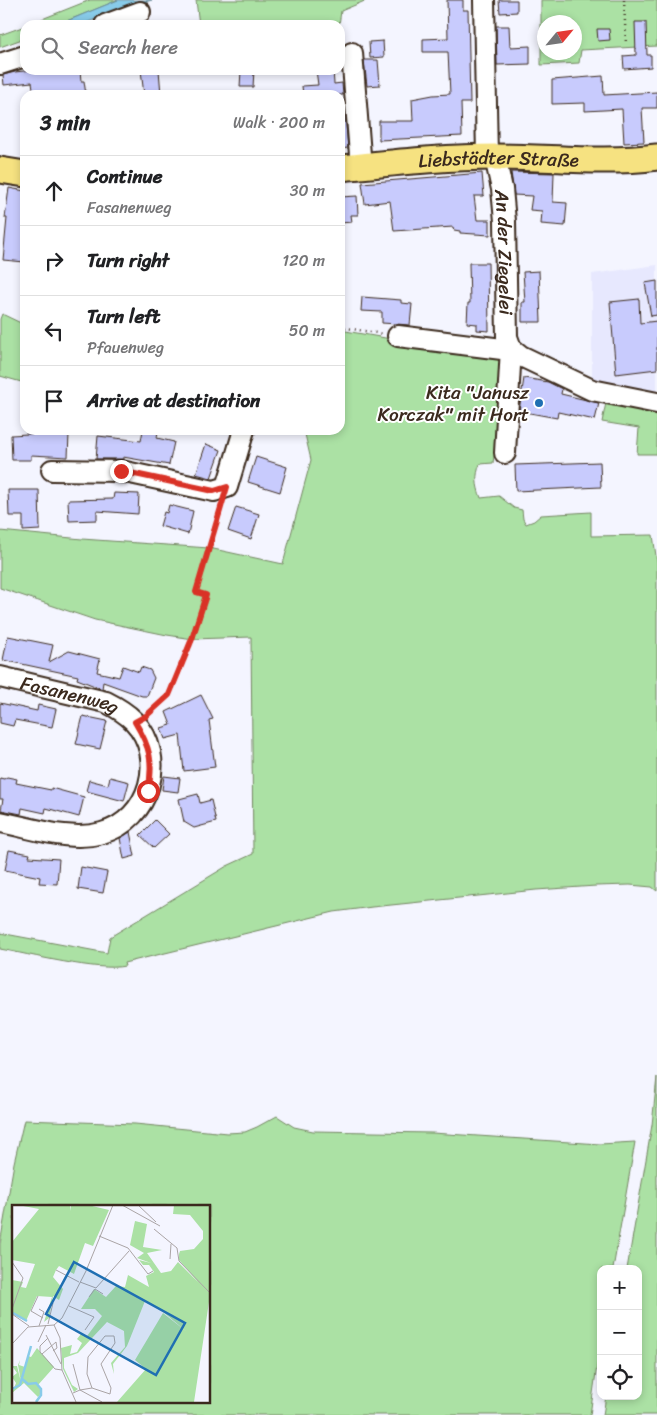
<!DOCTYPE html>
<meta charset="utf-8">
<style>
body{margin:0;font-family:Sriracha,sans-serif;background:#f2f2f2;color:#202124}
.controls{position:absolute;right:15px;bottom:15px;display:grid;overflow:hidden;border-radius:10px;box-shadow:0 2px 8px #0003}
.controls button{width:45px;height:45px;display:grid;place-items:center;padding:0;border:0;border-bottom:1px solid #e0e0e0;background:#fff;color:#202124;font:25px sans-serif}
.compass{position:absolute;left:537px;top:15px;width:45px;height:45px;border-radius:50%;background:#fff;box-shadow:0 2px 8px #0003;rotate:61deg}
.stop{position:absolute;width:15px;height:15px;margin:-11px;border:4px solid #d93025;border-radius:50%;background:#fff}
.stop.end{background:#d93025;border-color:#fff;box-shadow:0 1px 5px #0008}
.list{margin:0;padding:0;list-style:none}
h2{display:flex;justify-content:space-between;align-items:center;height:65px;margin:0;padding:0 20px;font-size:21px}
h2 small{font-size:16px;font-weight:400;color:#757577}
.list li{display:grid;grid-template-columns:32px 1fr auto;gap:15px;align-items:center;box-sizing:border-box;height:70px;padding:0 20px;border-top:1px solid #e0e0e0}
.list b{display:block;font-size:19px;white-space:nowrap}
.list p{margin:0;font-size:16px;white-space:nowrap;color:#757577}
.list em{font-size:16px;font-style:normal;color:#757577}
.icon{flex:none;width:28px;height:28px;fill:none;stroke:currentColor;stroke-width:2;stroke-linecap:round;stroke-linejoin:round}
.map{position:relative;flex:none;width:657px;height:1415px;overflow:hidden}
.search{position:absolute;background:#fff;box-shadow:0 2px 8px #0003;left:20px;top:20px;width:325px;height:55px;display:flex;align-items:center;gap:12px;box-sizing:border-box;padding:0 18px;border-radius:15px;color:#757577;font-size:19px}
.panel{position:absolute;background:#fff;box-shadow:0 2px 8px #0003;left:20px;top:90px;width:325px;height:345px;border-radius:15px}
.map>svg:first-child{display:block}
</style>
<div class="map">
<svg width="657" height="1415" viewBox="0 0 657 1415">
<rect width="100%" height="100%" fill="#f4f5ff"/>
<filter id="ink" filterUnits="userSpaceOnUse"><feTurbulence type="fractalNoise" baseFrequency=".02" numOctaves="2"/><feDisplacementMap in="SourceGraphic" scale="10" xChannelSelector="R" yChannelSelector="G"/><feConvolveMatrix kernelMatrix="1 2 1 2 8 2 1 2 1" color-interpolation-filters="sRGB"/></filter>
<g filter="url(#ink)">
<path fill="#e7e8fe" d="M657,265V398L592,384V274Z"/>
<path fill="#abe1a4" stroke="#738661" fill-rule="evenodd" d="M90,0H118L57,25H27Z
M196,0H367L341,11L339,25H199Z
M541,0H657V46L581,50L579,63L541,65ZM544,22H574V52H544Z
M25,26V38L0,47V35Z
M2,314L25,325V383L0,376V319Z
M340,330L391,339L503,352L497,436L493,463L480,464C475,476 476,485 481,498L499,496L514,508L522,510L523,519L526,524L534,521L541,515L591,512V536L653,535L657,563V891L652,887L630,885L596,886L536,890L372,907L334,912L124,963L125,966C99,972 28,954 0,949V933L107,953L110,937L227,866L253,854L251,637L193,639L167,635L95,620L0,588V531L82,539L209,548L283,564L311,460L304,430H340Z
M607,398L657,409V454H637L639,428L602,422Z
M657,1077V1415H603L606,1396H638V1269H627L652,1125Z
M277,1116L294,1127L313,1131L432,1133L600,1144L635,1142L613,1269H601V1337L590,1415H0V1244L14,1163L24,1120L135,1124L227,1133L245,1132L257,1127ZM14,1206H209V1401H14Z"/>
<path fill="#88cbe9" stroke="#698b98" d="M118,0H152L130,6L80,25H57Z"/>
<path fill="#c8cbfd" stroke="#3b2a1e" d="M447,0H463V10H468L470,103H461L462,136L379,140V121H413L412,99L433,95L450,94L448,52H423V39L448,38Z
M499,0H517V12L500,13Z
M635,22H646L647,55H651V67L624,69L623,56L636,55Z
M496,26H509L510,47L530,46V64L497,65Z
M597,29H609L610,40L598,41Z
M383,41L384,57L370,58L369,42Z
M364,60H378L380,85L367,86Z
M33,70H80L81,81H84L86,95H34L32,82L4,85L3,75L15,72Z
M141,70H159L161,94L144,95Z
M241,70H254L253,87H240Z
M316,70H333L334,84L342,83L343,95H303L302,86L318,85Z
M603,76L604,95L657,92V108H642L644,142L624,143L622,109L585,111V103L552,104V80Z
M345,114L348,148L340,149V115Z
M511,172L554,173L553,202L567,203L565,226L541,224L542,211L530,210L532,196L514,195Z
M482,173L484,196H474L477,220H490V235L460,233V231L454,230L453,227L394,231L390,201L365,204L362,183Z
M9,188L25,191V262L3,260L7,218H5Z
M357,196L358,215H351L352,222L340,223V197Z
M469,263H488L489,331L477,330V324L467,323L468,303H470Z
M539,271L541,322H522V302H525L523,272Z
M657,281V315L651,316L645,283Z
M362,297L401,300V303L412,304L410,325L382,323V312L361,311Z
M639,299L640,323L657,321V369L616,374L610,302Z
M524,378L548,382L562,389L561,394L599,403L595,420L558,412L557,418L519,411Z
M143,430L158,431L157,438L174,442L169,465L123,457V459H96L98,436L141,441Z
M45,433L69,434L68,457L31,455V460H12L11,435Z
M206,444L221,450L211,478L196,474Z
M256,457L287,467L280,492L248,482Z
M600,462L601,487L516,491L515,465Z
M8,490H39L40,530L23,531V516H9Z
M114,493L139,494L138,514L97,511V520L69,521L68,500L113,499Z
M169,505L193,511L188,534L160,526L164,512L167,513Z
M236,507L259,514L251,539L228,531Z
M8,636L53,645L49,662L69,651L100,659L97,672L119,677L123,666L139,672L141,667L150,670L154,678L147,696H142L103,682L102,689L100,688L77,679L78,676L3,660Z
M201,695L213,719L209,720L215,767L184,771L180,735L165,739L161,728L171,725L166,712Z
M0,703L37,711L38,705L56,709L52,727L15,720L13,726L0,723Z
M83,716L107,721L100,749L76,744Z
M164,776L180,778L178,792L162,790Z
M7,777L17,779L16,783L51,790V788L84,797L79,817L46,808L45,813L22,808L21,814L1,810L3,799H0V778L4,779Z
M110,777L129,782L124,801L86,791L89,780L108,785Z
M198,794L200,803L211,800L216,822L194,828L184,822L179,799Z
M155,820L169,834L154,848L140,835Z
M130,832L135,856L124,859L120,838Z
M9,850L30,854L29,857L59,859L57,884L39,883L40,877L5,870Z
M81,867L107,872L103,893L78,889Z"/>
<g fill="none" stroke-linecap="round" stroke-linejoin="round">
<defs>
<g id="minor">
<path d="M484,0L487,157"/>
<path d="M105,25L140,12"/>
<path d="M352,53L360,155L359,166"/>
<path d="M0,64L25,56"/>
<path id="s1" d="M495,157L502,189L505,221L507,337L511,348L521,356L592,390L657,403"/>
<path d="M398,336L502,349L511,348L505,453"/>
<path d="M52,470L121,471L214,491L227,487L244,430"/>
<path id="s2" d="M0,677L106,702C116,707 126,713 134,721C168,757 150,820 102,833C69,842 33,828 0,822"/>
</g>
<g id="major">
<path id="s3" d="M340,168C392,163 444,157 496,157C550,157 604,164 657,157"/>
<path d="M0,170L25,174"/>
</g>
</defs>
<use href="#minor" stroke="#3b2a1e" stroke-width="24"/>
<use href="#major" stroke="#3b2a1e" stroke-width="29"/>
<path stroke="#3b2a1e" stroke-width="2.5" stroke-dasharray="1 4" stroke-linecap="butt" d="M624,0L626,45
M340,327L383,334
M149,713L169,695L193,639L206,595L196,592L222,505"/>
<use href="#minor" stroke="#fff" stroke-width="20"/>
<use href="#major" stroke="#f6e281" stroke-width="25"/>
</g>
</g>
<g fill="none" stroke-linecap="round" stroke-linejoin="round" filter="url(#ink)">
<path stroke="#d93025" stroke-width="6" d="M121,471L214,491L227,487L196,592L206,595L192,639L169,695L146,716L135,722C150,747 154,762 148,791"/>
</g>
<circle fill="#1f6fb2" stroke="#fff" stroke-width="2" cx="539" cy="403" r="5"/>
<g text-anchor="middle" stroke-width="4" stroke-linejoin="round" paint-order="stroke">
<g font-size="19" fill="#3b2a1e" stroke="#fff">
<text dy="7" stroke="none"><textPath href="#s3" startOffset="159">Liebstädter Straße</textPath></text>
<text dy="7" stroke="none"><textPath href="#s1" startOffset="96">An der Ziegelei</textPath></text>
<text dy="7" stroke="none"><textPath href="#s2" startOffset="72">Fasanenweg</textPath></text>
</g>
<g font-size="19" fill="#3b2a1e" stroke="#fff" text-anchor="end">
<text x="529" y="399">Kita "Janusz<tspan x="529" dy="22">Korczak" mit Hort</tspan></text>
</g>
</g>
<g transform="translate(12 1205)">
<rect width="198" height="198" fill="#f4f5ff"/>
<path d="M6,0H58V6L59,0H76L97,5L81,41L73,38L62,69L47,61L44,65L41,72L51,84L47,95L41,91L37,113L32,117L40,92L25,91L14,116L0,109V75L11,77L9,82L14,83L23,59L0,55V37L27,4ZM162,0H197V97L182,197H105L134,164L123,155L151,108L175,127L150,106L133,96L115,141L101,159L102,169L99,158L113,142L112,126L95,117L66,148L52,153V163L60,180L66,184L62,187L51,164L49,143L60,140L58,149L65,147L70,138L65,134L69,129L75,131L90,111L83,104H69L82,84L94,92L104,81L113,82L116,70L137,82L134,71L142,67L137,60H131L127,55L139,58L125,53L132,48L118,40L123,16L135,19L131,42L150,45L135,48L149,68L159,66L166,57L186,77L167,55V49L168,46L182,44L191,34V26L178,10L161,9ZM25,143L42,162L26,180L30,187L26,192L12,178L0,188L4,178L0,172L5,168L0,161H5L9,177L6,160L8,155L7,160L13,162L16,151L19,152Z" fill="#abe1a4"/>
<path fill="none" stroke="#88cbe9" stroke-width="2.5" d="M1,108L15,116M9,173L16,179L24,178L29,184V190L24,197M0,184L8,180L19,141"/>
<path fill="none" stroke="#aaa4a5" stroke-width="1" d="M110,0L148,21M126,0L144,17M142,24L165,43L167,56L198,88M87,31L116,43L136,69L141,66M158,54L159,39M0,57L11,73L0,104M44,65L67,77M68,77L84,83L117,46M26,91L19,106L31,113M77,92L83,84L91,89M57,101L82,112L73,125M27,104L32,107L27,121M0,109L17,121M36,119L41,98M42,120L48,133L50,165L64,197M34,130L49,159M36,133L28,141V147L43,164L50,165M26,137L34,120M0,139L16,122L42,120L50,113L74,66L101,0M30,149L44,137L45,143L41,146M61,159L68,185L80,183L98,189L99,183L89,159L103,138L102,131H93L76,152L75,169L80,183M61,188L68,185L90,197"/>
<path fill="#1f6fb2" fill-opacity="0.15" stroke="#1f6fb2" stroke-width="2.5" d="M62,57L173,118L144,170L34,109Z"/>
<rect width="198" height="198" fill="none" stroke="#3b2a1e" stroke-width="2.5"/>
</g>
</svg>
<div class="controls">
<button>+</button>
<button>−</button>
<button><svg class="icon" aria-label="locate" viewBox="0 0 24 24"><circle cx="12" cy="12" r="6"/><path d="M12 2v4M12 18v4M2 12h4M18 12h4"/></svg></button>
</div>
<svg class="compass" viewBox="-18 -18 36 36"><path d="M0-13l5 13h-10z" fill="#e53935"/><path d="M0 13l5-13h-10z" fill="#757577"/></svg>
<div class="stop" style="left:148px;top:791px"></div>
<div class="stop end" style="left:121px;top:471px"></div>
<div class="search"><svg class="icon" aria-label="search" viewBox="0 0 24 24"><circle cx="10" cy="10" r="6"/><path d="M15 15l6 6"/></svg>Search here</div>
<section class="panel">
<h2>3 min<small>Walk · 200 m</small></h2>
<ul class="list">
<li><svg class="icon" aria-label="ahead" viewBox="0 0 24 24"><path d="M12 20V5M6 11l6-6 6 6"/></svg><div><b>Continue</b><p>Fasanenweg</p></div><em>30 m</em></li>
<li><svg class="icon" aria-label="right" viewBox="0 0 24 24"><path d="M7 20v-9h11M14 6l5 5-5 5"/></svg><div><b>Turn right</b></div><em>120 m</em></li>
<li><svg class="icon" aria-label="left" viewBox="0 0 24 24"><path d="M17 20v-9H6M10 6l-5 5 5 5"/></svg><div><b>Turn left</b><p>Pfauenweg</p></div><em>50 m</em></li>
<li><svg class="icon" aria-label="arrive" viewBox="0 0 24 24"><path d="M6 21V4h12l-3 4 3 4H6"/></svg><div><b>Arrive at destination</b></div></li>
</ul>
</section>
</div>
